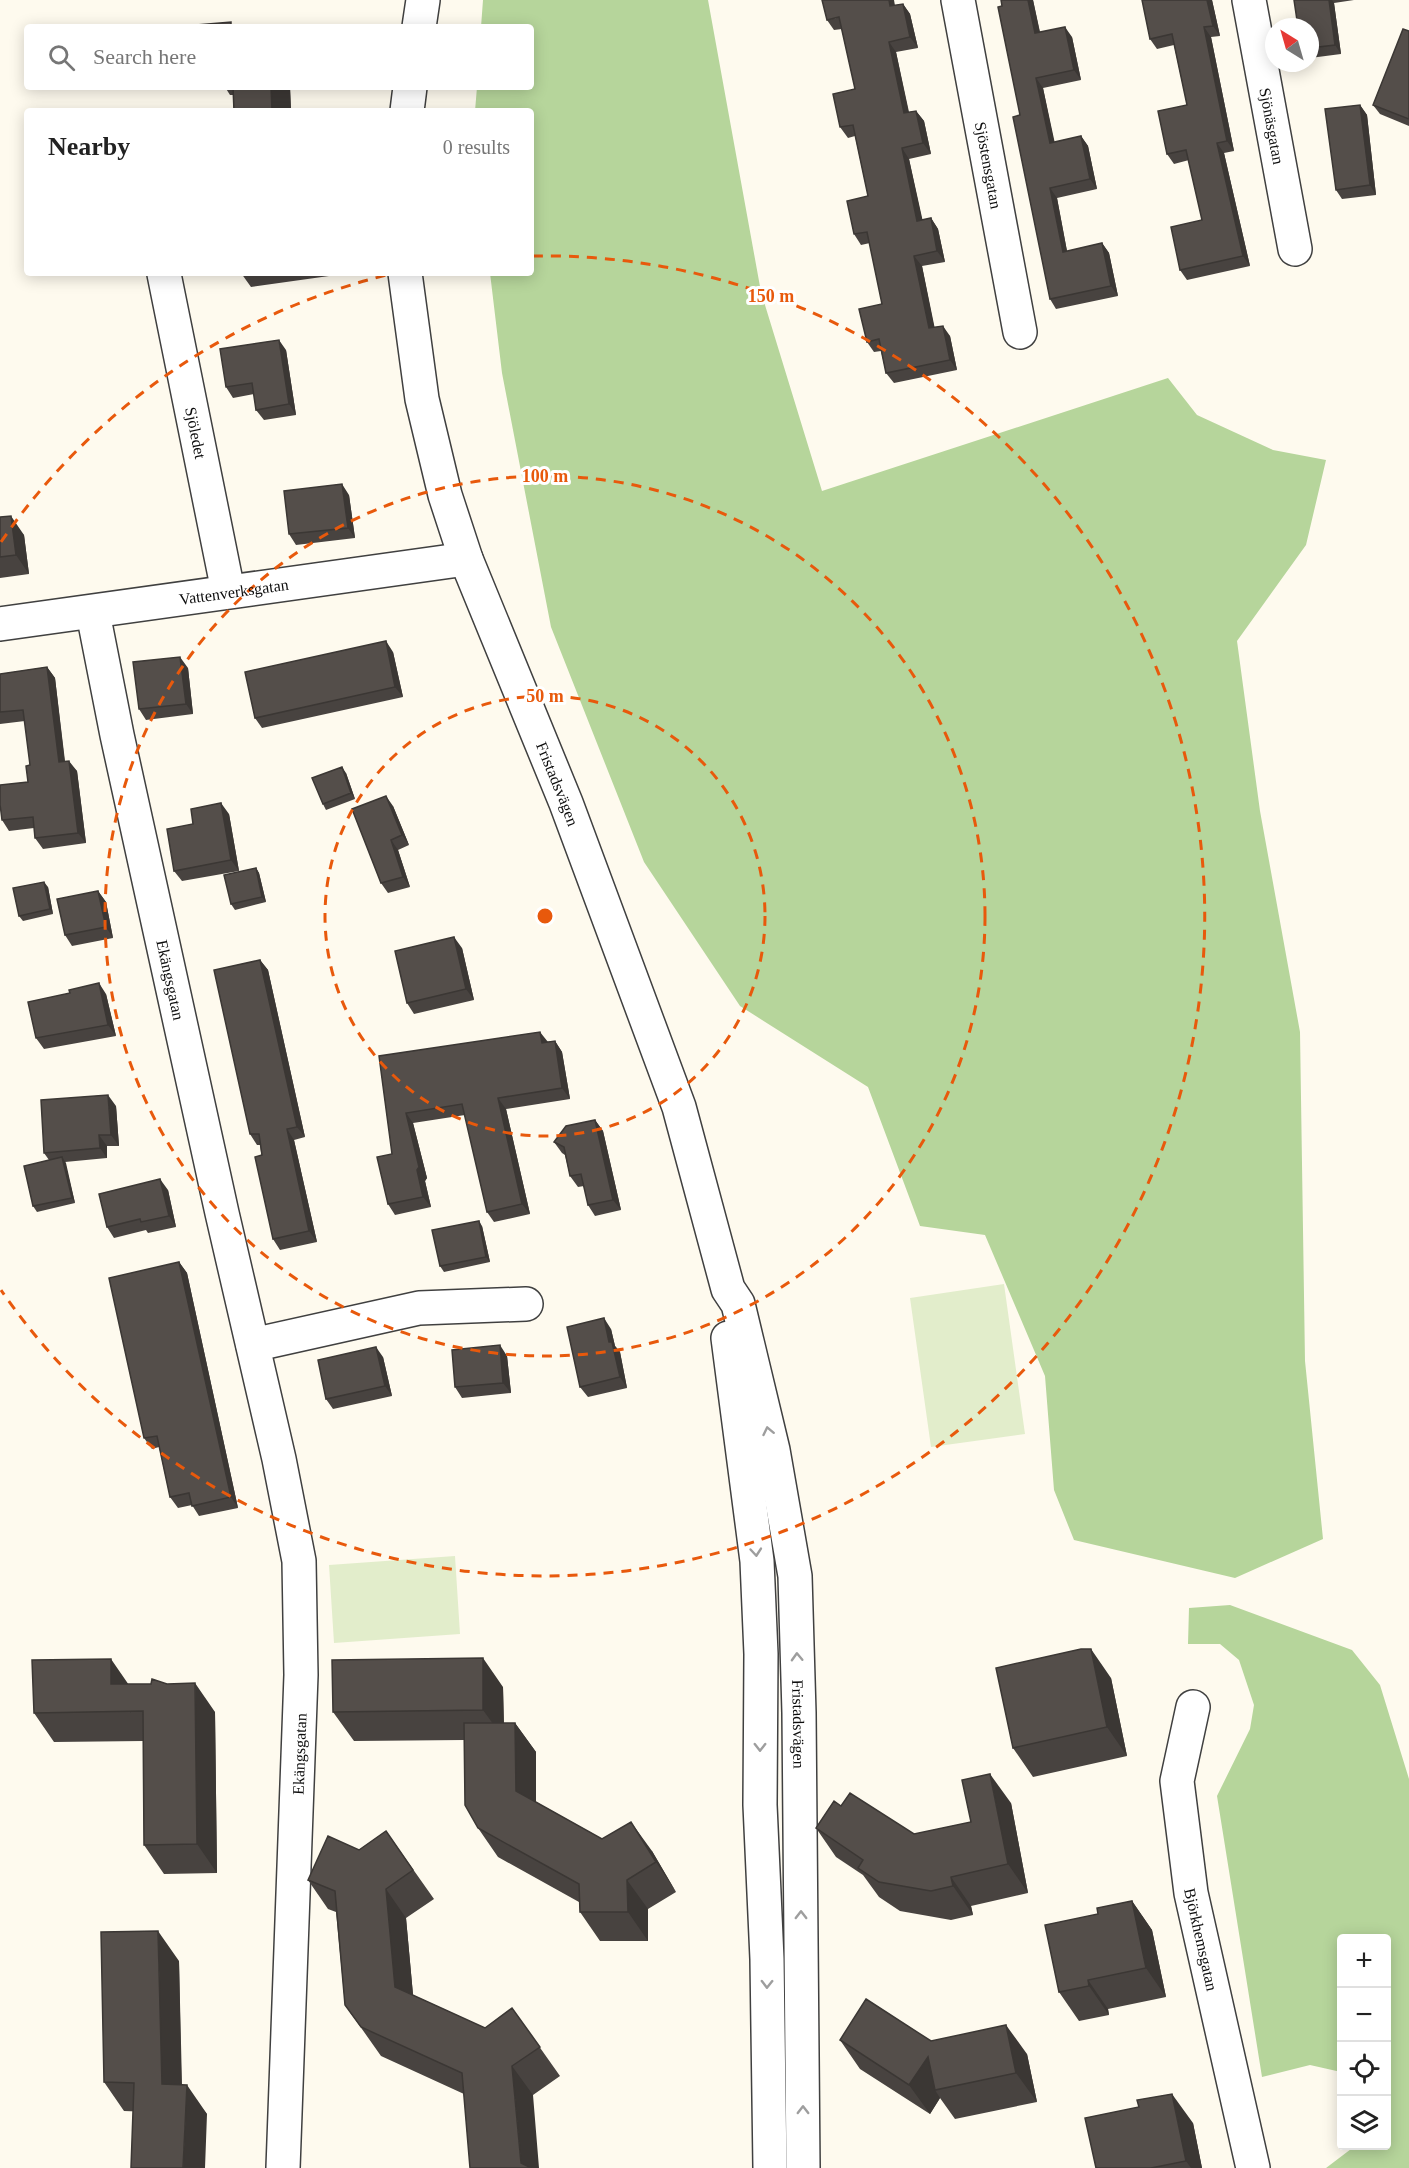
<!DOCTYPE html>
<meta charset="utf-8">
<style>
body{margin:0;font-family:"Times New Roman",serif;background:#f2f2f2;color:#222}
.controls{position:absolute;right:18px;bottom:18px;display:grid;overflow:hidden;border-radius:6px;box-shadow:0 3px 15px #0003}
.controls button{width:54px;height:54px;display:grid;place-items:center;padding:0;border:0;border-bottom:2px solid #e0e0e0;background:#fff;color:#222;font:30px sans-serif}
.compass{position:absolute;left:1265px;top:18px;width:54px;height:54px;border-radius:50%;background:#fff;box-shadow:0 3px 15px #0003;rotate:323deg}
.list{margin:0;padding:0;list-style:none}
h2{display:flex;justify-content:space-between;align-items:center;height:78px;margin:0;padding:0 24px;font-size:26px}
h2 small{font-size:20px;font-weight:400;color:#767676}
.icon{flex:none;width:33px;height:33px;fill:none;stroke:currentColor;stroke-width:2;stroke-linecap:round;stroke-linejoin:round}
.map{position:relative;flex:none;width:1409px;height:2168px;overflow:hidden}
.search{position:absolute;background:#fff;box-shadow:0 3px 15px #0003;left:24px;top:24px;width:510px;height:66px;display:flex;align-items:center;gap:15px;box-sizing:border-box;padding:0 21px;border-radius:6px;color:#767676;font-size:22px}
.panel{position:absolute;background:#fff;box-shadow:0 3px 15px #0003;left:24px;top:108px;width:510px;height:168px;border-radius:6px}
.map>svg:first-child{display:block}
</style>
<div class="map">
<svg width="1409" height="2168" viewBox="0 0 1409 2168">
<rect width="100%" height="100%" fill="#fefaee"/>
<path fill="#b6d59b" d="M483,0H708L761,292L822,491L1168,378L1197,415L1273,450L1326,460L1306,545L1237,641L1260,811L1300,1032L1305,1361L1323,1539L1235,1578L1074,1540L1054,1490L1045,1376L985,1235L920,1226L868,1087L740,1006L644,862L551,627L502,373L490,273H531V111H475L477,87H531V27H481Z
M1230,1605L1352,1650L1380,1685L1409,1779V2168H1326L1355,2146H1386V1938H1342L1341,2072L1310,2065L1262,2077L1217,1796L1250,1729L1254,1705L1239,1660L1220,1644H1188L1189,1608Z"/>
<path fill="#e2edcb" d="M1004,1284L1025,1434L931,1447L910,1298Z
M455,1556L460,1634L334,1643L329,1565Z"/>
<g fill="none" stroke-linecap="round" stroke-linejoin="round">
<defs>
<g id="minor">
<path id="s1" d="M958,0L1020,332"/>
<path id="s2" d="M1249,0L1295,249"/>
<path id="s3" d="M164,274L228,591"/>
<path id="s4" d="M93,613L117,735L222,1213L279,1459L299,1561L301,1675L283,2168"/>
<path id="s5" d="M0,624L466,559"/>
<path d="M253,1345L419,1308L526,1304"/>
<path id="s6" d="M1193,1707L1177,1781L1191,1893L1253,2168"/>
</g>
<g id="tertiary">
<path d="M419,27L423,0"/>
<path d="M407,111L410,87"/>
<path id="s7" d="M405,273L422,399L445,495L466,559L566,803L679,1107L728,1289L738,1304L773,1450L795,1576L799,1713L803,2168"/>
<path d="M728,1338L757,1561L761,1654L760,1805L767,1959L770,2168"/>
</g>
</defs>
<use href="#minor" stroke="#404040" stroke-width="36"/>
<use href="#tertiary" stroke="#404040" stroke-width="36"/>
<use href="#minor" stroke="#fff" stroke-width="33"/>
<use href="#tertiary" stroke="#fff" stroke-width="33"/>
</g>
<path fill="#484340" d="M1001,0H1033L1040,32L1072,37L1081,80L1043,88L1054,142L1081,136L1088,146L1097,189L1057,198L1067,251L1102,243L1109,253L1118,296L1056,309L1050,299Z
M1142,0H1212L1220,36L1211,37L1234,151L1224,153L1250,266L1187,280L1180,270L1202,220L1189,160L1174,164L1167,154L1187,105L1174,45L1157,49L1150,39Z
M1294,0H1354L1334,3L1341,54L1310,58V27Z
M903,4L910,14L918,48L896,52L909,112L916,111L924,121L931,154L909,159L922,220L931,218L938,229L945,262L922,266L934,327L950,336L957,370L894,383L886,373L881,351L874,352L867,342L882,304L870,243L861,245L854,234L868,196L855,136L848,138L840,127L855,89L842,29L834,30L827,20Z
M1409,31V126L1380,114L1373,105Z
M225,87H290L291,111H234L233,95H230Z
M1360,105L1367,115L1376,195L1342,199L1336,190Z
M241,273H329V276L251,287Z
M286,350L296,415L264,420L256,410L254,394L233,398L226,387Z
M349,495L355,538L296,545L289,534Z
M0,517L24,535L29,574L0,578Z
M393,652L403,697L262,728L255,718Z
M47,667L55,678L65,761L77,771L86,843L43,849L35,838L34,828L9,831L2,820L28,782L30,765L25,721L0,724V674Z
M188,668L193,714L146,720L139,709Z
M346,773L355,799L326,810L323,804Z
M393,806L409,845L398,850L410,887L388,893L381,883Z
M229,814L239,871L182,881L174,871L193,824Z
M256,868L259,873L266,902L235,910L231,904Z
M48,887L53,914L23,921L19,916Z
M98,891L106,902L113,938L72,946L65,935Z
M462,948L474,1000L414,1014L407,1003Z
M260,960L268,970L305,1137L294,1140L317,1242L280,1250L273,1239L260,1145H257L250,1134Z
M106,994L116,1036L44,1049L36,1038Z
M555,1041L562,1052L570,1099L506,1109L530,1214L494,1222L487,1212L465,1115L413,1123L427,1178L425,1181L431,1207L395,1215L388,1204L392,1154L379,1056Z
M116,1106L119,1146H107V1158L65,1162L75,1203L37,1212L33,1206L49,1160L44,1153Z
M595,1120L603,1131L621,1210L595,1216L588,1205L584,1186L578,1187L570,1176L565,1155L562,1153L554,1142Z
M168,1190L176,1227L148,1233L146,1230L114,1238L107,1227Z
M482,1226L490,1262L444,1272L440,1266Z
M179,1262L187,1273L238,1508L199,1516L192,1505L178,1508L170,1497L159,1447L152,1449L144,1438Z
M611,1329L615,1346L620,1352L627,1388L588,1397L580,1387Z
M507,1356L511,1393L462,1398L455,1387Z
M383,1357L392,1396L333,1409L326,1399Z
M1111,1678L1127,1756L1033,1777L1013,1748Z
M128,1684L215,1712L217,1873L164,1874L144,1845L143,1741L54,1742L34,1713Z
M503,1687L504,1723H515L536,1752V1802L602,1839L652,1851L676,1892L648,1909V1941H600L580,1912L579,1902L498,1857L478,1828L464,1740L354,1741L333,1712Z
M1011,1803L1028,1893L971,1906L973,1915L951,1920L900,1911L879,1897L863,1875L836,1857L816,1828L841,1806L914,1834L971,1822Z
M386,1831L434,1899L406,1918L413,1995L485,2028L512,2008L560,2076L533,2095L464,2094L381,2056L345,2005L336,1912L328,1909L308,1880L359,1850Z
M1132,1901L1152,1930L1166,1997L1108,2009L1109,2015L1079,2021L1059,1992L1098,1914Z
M179,1961L182,2084L207,2114L124,2111L104,2082Z
M840,2040L931,2041L1027,2054L1037,2102L955,2119L940,2098L930,2114L860,2069Z
M1193,2123L1202,2168H1096Z"/>
<path fill="#3b3734" d="M889,0H894L897,17L890,6Z
M1028,0H1033L1042,43L1035,33Z
M1207,0H1212L1220,36L1213,26Z
M1329,0H1332L1334,3L1341,54L1335,45Z
M903,4L910,14L918,48L910,37Z
M1065,27L1072,37L1081,80L1074,70Z
M1204,27L1211,37L1234,151L1227,141Z
M889,42L896,52L911,124L904,113Z
M1036,78L1043,88L1057,153L1050,143Z
M271,87H290L291,111H273L272,110Z
M1360,105L1367,115L1376,195L1370,185Z
M916,111L924,121L931,154L923,143Z
M1081,136L1088,146L1097,189L1090,179Z
M1217,143L1224,153L1250,266L1243,256Z
M902,148L909,159L925,231L917,221Z
M1050,188L1057,198L1069,262L1063,252Z
M931,218L938,229L945,262L937,251Z
M1102,243L1109,253L1118,296L1111,286Z
M914,256L922,266L937,339L929,328Z
M943,326L950,336L957,370L950,360Z
M279,340L286,350L296,415L289,404Z
M342,484L349,495L355,538L348,528Z
M11,516L24,535L29,574L16,555Z
M386,641L393,652L403,697L395,687Z
M180,657L188,668L193,714L186,704Z
M47,667L55,678L66,773L59,762Z
M69,761L77,771L86,843L78,833Z
M342,767L346,773L355,799L351,793Z
M386,796L393,806L409,845L402,835Z
M221,803L229,814L239,871L231,860Z
M391,840L398,850L410,887L403,877Z
M256,868L259,873L266,902L262,897Z
M44,882L48,887L53,914L50,909Z
M98,891L106,902L113,938L106,927Z
M454,937L462,948L474,1000L466,989Z
M260,960L268,970L305,1137L297,1127Z
M99,983L106,994L116,1036L108,1025Z
M540,1032L548,1042L542,1043Z
M555,1041L562,1052L570,1099L562,1088Z
M108,1095L116,1106L119,1146L111,1135Z
M498,1098L506,1109L530,1214L522,1204Z
M406,1113L413,1123L427,1178L425,1181L431,1207L423,1197Z
M595,1120L603,1131L621,1210L613,1200Z
M287,1129L294,1140L317,1242L309,1231Z
M99,1135L107,1146V1158L100,1148Z
M62,1157L66,1163L75,1203L72,1198Z
M160,1179L168,1190L176,1227L169,1216Z
M479,1221L482,1226L490,1262L486,1257Z
M179,1262L187,1273L238,1508L231,1497Z
M604,1318L611,1329L615,1346L620,1352L627,1388L620,1377L609,1342Z
M500,1345L507,1356L511,1393L503,1383Z
M376,1347L383,1357L392,1396L385,1386Z
M1091,1649L1111,1678L1127,1756L1107,1727Z
M483,1658L503,1687L504,1739L483,1710Z
M111,1659L131,1688V1713L111,1684Z
M195,1683L215,1712L217,1873L197,1844Z
M515,1723L536,1752V1820L516,1791Z
M990,1774L1011,1803L1028,1893L1008,1864Z
M631,1822L652,1851L676,1892L656,1862Z
M951,1877L971,1906L973,1915L953,1886Z
M627,1880L648,1909V1941L628,1912Z
M386,1889L406,1918L415,2016L395,1987Z
M1132,1901L1152,1930L1166,1997L1146,1968Z
M158,1931L179,1961L182,2113L162,2084Z
M1088,1980L1108,2009L1109,2015L1089,1986Z
M1006,2025L1027,2054L1037,2102L1016,2073Z
M928,2057L935,2090L940,2098L930,2114L909,2085Z
M512,2066L533,2095L539,2168H524L521,2163Z
M187,2085L207,2114L205,2168H183Z
M1172,2094L1193,2123L1202,2168H1191L1186,2161Z"/>
<path fill="#544e4a" stroke="#3b3734" stroke-width="1.5" d="M822,0H889L890,6L903,4L910,37L889,42L904,113L916,111L923,143L902,148L917,221L931,218L937,251L914,256L929,328L943,326L950,360L886,373L879,339L867,342L859,309L882,304L867,232L854,234L847,201L868,196L853,125L840,127L833,94L855,89L839,17L827,20Z
M1001,0H1028L1035,33L1065,27L1074,70L1036,78L1050,143L1081,136L1090,179L1050,188L1063,252L1102,243L1111,286L1050,299L1013,117L1020,115L998,7L1002,6Z
M1142,0H1207L1213,26L1204,27L1227,141L1217,143L1243,256L1180,270L1171,227L1202,220L1186,150L1167,154L1158,111L1187,105L1172,34L1150,39Z
M1294,0H1329L1335,45L1310,48V27H1298Z
M231,22V27H172Z
M1403,29L1409,31V119L1373,105Z
M233,87H271L272,110H283V111H234Z
M1360,105L1370,185L1336,190L1325,109Z
M279,340L289,404L256,410L252,383L226,387L220,349Z
M342,484L348,528L289,534L284,491Z
M11,516L16,555L0,557V517Z
M386,641L395,687L255,718L245,672Z
M180,657L186,704L139,709L133,662Z
M47,667L59,762L69,761L78,833L35,838L33,817L2,820L0,804V785L28,782L26,766L30,765L23,710L0,712V674Z
M342,767L351,793L323,804L312,778Z
M386,796L402,835L391,840L403,877L381,883L352,809Z
M221,803L231,860L174,871L167,829L193,824L191,809Z
M256,868L262,897L231,904L224,875Z
M44,882L50,909L19,916L13,888Z
M98,891L106,927L65,935L57,899Z
M454,937L466,989L407,1003L395,951Z
M260,960L297,1127L287,1129L309,1231L273,1239L255,1157L262,1155L259,1134H250L214,970Z
M99,983L108,1025L36,1038L28,1002L70,993L69,990Z
M540,1032L542,1043L555,1041L562,1088L498,1098L522,1204L487,1212L462,1104L406,1113L419,1167L417,1170L423,1197L388,1204L377,1157L392,1154L379,1056Z
M108,1095L111,1135H99L100,1148L44,1153L41,1100Z
M595,1120L613,1200L588,1205L581,1174L570,1176L564,1147L554,1142L566,1126Z
M62,1157L72,1198L33,1206L24,1166Z
M160,1179L169,1216L141,1222L140,1219L107,1227L99,1194Z
M479,1221L486,1257L440,1266L432,1230Z
M179,1262L231,1497L192,1506L189,1493L170,1497L157,1436L144,1438L109,1278Z
M604,1318L609,1342H612L620,1377L580,1387L567,1327Z
M500,1345L503,1383L455,1387L452,1350Z
M376,1347L385,1386L326,1399L318,1360Z
M1081,1649H1091L1107,1727L1013,1748L996,1668Z
M483,1658V1710L333,1712L332,1660Z
M111,1659V1684H151L152,1679L167,1684L195,1683L197,1844L144,1845L143,1711L34,1713L32,1660Z
M464,1723H515L516,1791L602,1839L631,1822L656,1862L627,1880L628,1912H580L579,1884L478,1828L465,1805Z
M990,1774L1008,1864L951,1877L953,1886L931,1891L879,1882L858,1868L863,1860L816,1828L834,1801L841,1806L850,1793L914,1834L971,1822L962,1780Z
M386,1831L413,1870L386,1889L395,1987L485,2028L512,2008L540,2047L512,2066L521,2163L531,2168H470L462,2073L361,2027L345,2005L335,1891L308,1880L328,1836L359,1850Z
M1132,1901L1146,1968L1088,1980L1089,1986L1059,1992L1045,1925L1098,1914L1097,1908Z
M158,1931L162,2084L187,2085L183,2168H131L134,2083L104,2082L101,1932Z
M866,1999L931,2041L1006,2025L1016,2073L935,2090L928,2057L909,2085L840,2040Z
M1172,2094L1186,2161L1151,2168H1096L1085,2118L1139,2107L1137,2100Z"/>
<defs><path id="oneway-chevron" d="M-2-3.5L2.5 0L-2 3.5" fill="none" stroke-width="1.6" stroke-linecap="round" stroke-linejoin="round" transform="scale(1.5)"/></defs>
<g stroke="#9e9e9e">
<use href="#oneway-chevron" transform="translate(768 1431) rotate(-102)"/>
<use href="#oneway-chevron" transform="translate(756 1552) rotate(85)"/>
<use href="#oneway-chevron" transform="translate(797 1657) rotate(-92)"/>
<use href="#oneway-chevron" transform="translate(760 1747) rotate(90)"/>
<use href="#oneway-chevron" transform="translate(801 1915) rotate(-90)"/>
<use href="#oneway-chevron" transform="translate(767 1984) rotate(91)"/>
<use href="#oneway-chevron" transform="translate(803 2110) rotate(-90)"/>
</g>
<g fill="none" stroke="#e8590c" stroke-width="3" stroke-dasharray="10 8">
<circle cx="545" cy="916" r="220"/>
<circle cx="545" cy="916" r="440"/>
<path d="M1 542A660 660 0 0 1 391 274M533 256A660 660 0 1 1 1 1290"/>
</g>
<g text-anchor="middle" stroke-width="6" stroke-linejoin="round" paint-order="stroke">
<g font-size="16" fill="#0d0d0d" stroke="#fff">
<text dy="6" stroke="none"><textPath href="#s2" startOffset="128">Sjönäsgatan</textPath></text>
<text dy="6" stroke="none"><textPath href="#s1" startOffset="168">Sjöstensgatan</textPath></text>
<text dy="6" stroke="none"><textPath href="#s3" startOffset="162">Sjöledet</textPath></text>
<text dy="6" stroke="none"><textPath href="#s5" startOffset="236">Vattenverksgatan</textPath></text>
<text dy="6" stroke="none"><textPath href="#s7" startOffset="536">Fristadsvägen</textPath></text>
<text dy="6" stroke="none"><textPath href="#s4" startOffset="375">Ekängsgatan</textPath></text>
<text dy="6" stroke="none"><textPath href="#s7" startOffset="1514">Fristadsvägen</textPath></text>
<text transform="translate(299 1754) rotate(-88)" y="6">Ekängsgatan</text>
<text dy="6" stroke="none"><textPath href="#s6" startOffset="236">Björkhemsgatan</textPath></text>
</g>
</g>
<circle cx="545" cy="916" r="9" fill="#e8590c" stroke="#fff" stroke-width="3"/>
<g font-size="18" text-anchor="middle" font-weight="bold" fill="#e8590c" stroke="#fff" stroke-width="6" stroke-linejoin="round" paint-order="stroke">
<text x="771" y="302">150 m</text>
<text x="545" y="482">100 m</text>
<text x="545" y="702">50 m</text>
</g>
</svg>
<div class="controls">
<button>+</button>
<button>−</button>
<button><svg class="icon" aria-label="locate" viewBox="0 0 24 24"><circle cx="12" cy="12" r="6"/><path d="M12 2v4M12 18v4M2 12h4M18 12h4"/></svg></button>
<button><svg class="icon" aria-label="layers" viewBox="0 0 24 24"><path d="M12 4l9 5-9 5-9-5zM3 14l9 5 9-5"/></svg></button>
</div>
<svg class="compass" viewBox="-18 -18 36 36"><path d="M0-13l5 13h-10z" fill="#e53935"/><path d="M0 13l5-13h-10z" fill="#767676"/></svg>
<div class="search"><svg class="icon" aria-label="search" viewBox="0 0 24 24"><circle cx="10" cy="10" r="6"/><path d="M15 15l6 6"/></svg>Search here</div>
<section class="panel">
<h2>Nearby<small>0 results</small></h2>
<ul class="list">
</ul>
</section>
</div>
